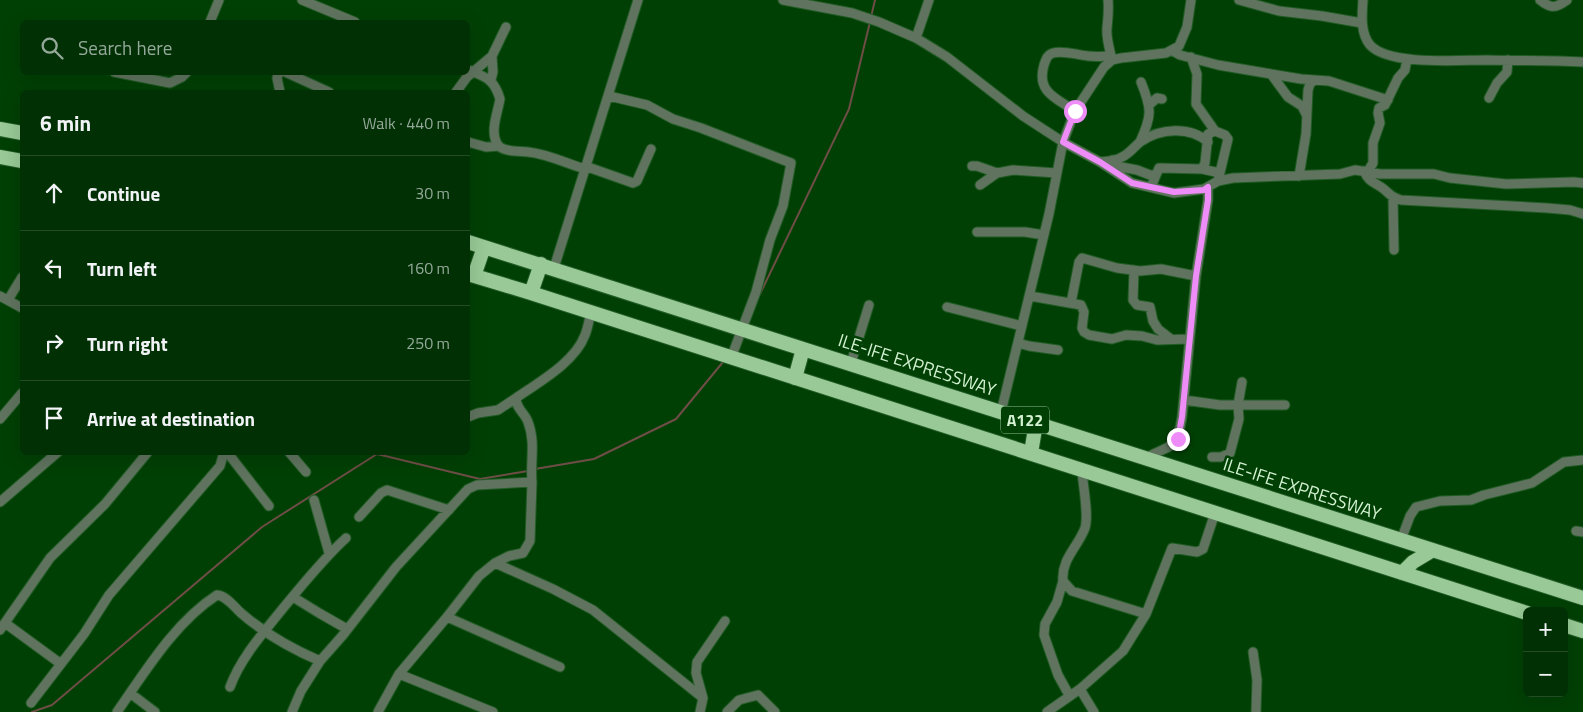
<!DOCTYPE html>
<meta charset="utf-8">
<style>
body{margin:0;font-family:"Titillium Web",sans-serif;background:#0a380e;color:#f1f3f6}
.controls{position:absolute;right:15px;bottom:15px;display:grid;overflow:hidden;border-radius:8px;box-shadow:0 5px 20px #0002}
.controls button{width:45px;height:45px;display:grid;place-items:center;padding:0;border:0;border-bottom:1px solid #224b26;background:#003004;color:#f1f3f6;font:25px sans-serif}
.stop{position:absolute;width:15px;height:15px;margin:-11px;border:4px solid #ee8cf8;border-radius:50%;background:#fff}
.stop.end{background:#ee8cf8;border-color:#fff;box-shadow:0 1px 5px #0008}
.list{margin:0;padding:0;list-style:none}
h2{display:flex;justify-content:space-between;align-items:center;height:65px;margin:0;padding:0 20px;font-size:21px}
h2 small{font-size:16px;font-weight:400;color:#95a99a}
.list li{display:grid;grid-template-columns:32px 1fr auto;gap:15px;align-items:center;box-sizing:border-box;height:75px;padding:0 20px;border-top:1px solid #224b26}
.list b{display:block;font-size:19px;white-space:nowrap}
.list em{font-size:16px;font-style:normal;color:#95a99a}
.icon{flex:none;width:28px;height:28px;fill:none;stroke:currentColor;stroke-width:2;stroke-linecap:round;stroke-linejoin:round}
.map{position:relative;flex:none;width:1583px;height:712px;overflow:hidden}
.search{position:absolute;background:#003004;box-shadow:0 5px 20px #0002;left:20px;top:20px;width:450px;height:55px;display:flex;align-items:center;gap:12px;box-sizing:border-box;padding:0 18px;border-radius:8px;color:#95a99a;font-size:19px}
.panel{position:absolute;background:#003004;box-shadow:0 5px 20px #0002;left:20px;top:90px;width:450px;height:365px;border-radius:8px}
.map>svg:first-child{display:block}
</style>
<div class="map">
<svg width="1583" height="712" viewBox="0 0 1583 712">
<rect width="100%" height="100%" fill="#004005"/>
<g fill="none" stroke-linecap="round" stroke-linejoin="round">
<path stroke="#6e4d46" stroke-width="2" d="M871,17L875,0
M760,294L849,109L870,22
M535,469L594,459L676,419L723,362
M32,712L52,705L262,527L377,454L480,479L528,471"/>
<defs>
<path id="minor" d="M302,0L355,22
M783,0L852,13L879,22L916,38L947,57L1023,116L1063,142L1100,162L1132,183L1174,193L1204,189L1218,181L1233,178L1340,174L1355,170L1380,174H1434L1450,178L1506,184L1574,182L1583,183
M1108,0C1109,10 1108,18 1107,28C1106,39 1110,50 1112,60
M1239,0L1279,11L1322,16L1362,23
M1363,0C1362,14 1360,33 1370,45C1389,66 1460,60 1487,60C1519,61 1551,60 1583,62
M1540,0C1551,9 1556,8 1567,0
M210,22L219,0
M916,38L929,0
M1173,51L1180,55L1218,65L1301,79L1329,81L1388,100
M1191,57L1197,74L1196,104L1215,131L1225,135L1228,139L1218,181
M468,70C486,77 494,79 500,99C498,112 489,132 498,145C503,152 519,151 528,152C548,154 565,163 585,169
M114,72L170,83L182,77L187,72
M279,72L277,78L280,92
M285,72L329,92
M1271,74L1288,97L1302,106L1306,114
M491,80L493,72L492,56
M456,92L467,77L492,56L506,27
M609,96L647,105L673,119L701,128L791,163L783,206L770,240L756,292L731,358
M1489,98L1497,83L1507,72L1508,60
M1150,104L1157,98L1162,99
M1075,111C1056,98 1036,92 1044,65C1046,59 1047,55 1053,53C1063,50 1077,55 1088,56C1096,57 1104,56 1111,56
M468,142L486,147L499,146
M1140,142C1152,116 1152,109 1141,82
M1112,160L1116,166L1137,170L1150,175H1156
M1100,162C1107,161 1116,161 1122,157C1129,154 1134,147 1140,142C1160,128 1190,126 1208,142
M585,166L633,183L637,181L651,149
M972,166H977L997,173
M1202,169L1205,163L1208,134L1215,131
M1364,171C1368,181 1373,182 1381,187C1390,193 1389,197 1401,200L1547,208L1570,210L1583,214
M1368,171L1373,163V143L1380,123L1378,113L1379,108L1385,105L1398,78L1405,70L1407,59
M1299,176L1306,134L1308,90L1310,84L1313,81
M980,185L997,173L1013,170L1057,173
M1151,187L1159,168L1202,169L1220,173
M1393,198L1394,250
M977,232H1025L1044,235
M554,268L638,0
M1134,270L1133,300L1137,305L1150,307L1153,321L1158,329L1171,339
M0,296L22,308
M1030,296L1081,305L1084,312L1082,328L1084,332L1089,335L1112,339L1126,335L1142,336L1157,340L1189,339
M8,300L22,277
M1071,303L1079,262L1082,258L1117,268L1140,271L1161,269L1196,276
M947,307L1022,326
M1018,343L1029,346L1058,350
M851,363L869,305
M1184,400L1220,405H1285
M1001,412L1049,214L1063,142L1075,111L1104,67L1112,60L1121,58L1166,53L1179,46L1187,27L1191,0
M468,417L478,413L498,410L516,398
M0,419L22,393
M227,452L269,506
M289,452L306,472
M1212,457H1221L1230,453L1239,419L1238,405L1242,382
M1146,458C1173,442 1176,453 1182,417L1196,276L1208,200V187
M1082,471C1083,486 1089,515 1085,528C1078,547 1061,559 1063,581L1072,591L1146,614
M314,500L329,553
M0,502L58,452
M359,517L381,493L387,490L449,510
M1576,531L1583,532
M1401,540L1410,516L1416,507L1440,501L1471,500L1484,495L1532,483L1564,462L1583,460
M495,563L553,589L593,610L703,698
M1063,581L1057,602L1045,624L1044,635L1058,675L1069,695
M293,597L319,613L347,629
M447,617L560,667
M5,623L61,664
M0,630L50,558L105,504L148,452
M1253,652L1257,680L1256,712
M399,674L493,712
M230,687C241,657 264,632 284,607C304,583 323,559 346,538
M1080,689L1094,712
M130,693L155,712
M31,703L84,634L109,595L220,466L224,452
M117,712C145,672 175,622 217,595C227,596 234,607 241,613C264,633 292,649 320,661
M292,712L301,691L320,661L343,635L396,567L468,489L477,485L532,482C530,462 536,443 528,422C525,413 516,409 516,398C539,382 575,362 585,335C588,328 589,320 591,312
M378,712L399,674L447,617L479,576L495,563L509,556L523,553L530,541L532,482
M700,712L703,698L696,673L697,662L725,621
M727,712L739,700L758,695L775,712
M1047,712L1080,689L1123,651L1146,614L1172,548L1197,552L1203,549L1215,513"/>
<path id="highway" d="M0,129L22,133
M0,157L22,161
M468,242L1583,598
M468,274L531,293L1527,613
M474,276L484,247
M531,293L541,264
M795,378L803,349
M1031,453L1036,423
M1402,573L1413,562L1433,550
M1564,625L1583,631"/>
</defs>
<use href="#minor" stroke="#225c26" stroke-width="11"/>
<use href="#highway" stroke="#225c26" stroke-width="16"/>
<use href="#minor" stroke="#5f735e" stroke-width="9"/>
<use href="#highway" stroke="#98c996" stroke-width="14"/>
</g>
<g fill="none" stroke-linecap="round" stroke-linejoin="round">
<path stroke="#ee8cf8" stroke-width="6" d="M1075,111L1063,142L1100,162L1132,183L1174,192L1204,190L1208,187V200L1196,276L1182,417L1178,439"/>
</g>
<g text-anchor="middle" stroke-width="5" stroke-linejoin="round" paint-order="stroke">
<rect fill="#004005" stroke="#94bc94" stroke-width="1" x="1001" y="406.5" width="48" height="27" rx="4"/>
<g font-size="16" font-weight="bold" fill="#d3f1d1">
<text x="1025" y="426">A122</text>
</g>
<g font-size="18" fill="#d3f1d1" stroke="#004005">
<text transform="translate(917 365) rotate(18)" y="6">ILE-IFE EXPRESSWAY</text>
<text transform="translate(1302 489) rotate(18)" y="6">ILE-IFE EXPRESSWAY</text>
</g>
</g>
</svg>
<div class="controls">
<button>+</button>
<button>−</button>
</div>
<div class="stop" style="left:1075px;top:111px"></div>
<div class="stop end" style="left:1178px;top:439px"></div>
<div class="search"><svg class="icon" aria-label="search" viewBox="0 0 24 24"><circle cx="10" cy="10" r="6"/><path d="M15 15l6 6"/></svg>Search here</div>
<section class="panel">
<h2>6 min<small>Walk · 440 m</small></h2>
<ul class="list">
<li><svg class="icon" aria-label="ahead" viewBox="0 0 24 24"><path d="M12 20V5M6 11l6-6 6 6"/></svg><div><b>Continue</b></div><em>30 m</em></li>
<li><svg class="icon" aria-label="left" viewBox="0 0 24 24"><path d="M17 20v-9H6M10 6l-5 5 5 5"/></svg><div><b>Turn left</b></div><em>160 m</em></li>
<li><svg class="icon" aria-label="right" viewBox="0 0 24 24"><path d="M7 20v-9h11M14 6l5 5-5 5"/></svg><div><b>Turn right</b></div><em>250 m</em></li>
<li><svg class="icon" aria-label="arrive" viewBox="0 0 24 24"><path d="M6 21V4h12l-3 4 3 4H6"/></svg><div><b>Arrive at destination</b></div></li>
</ul>
</section>
</div>
